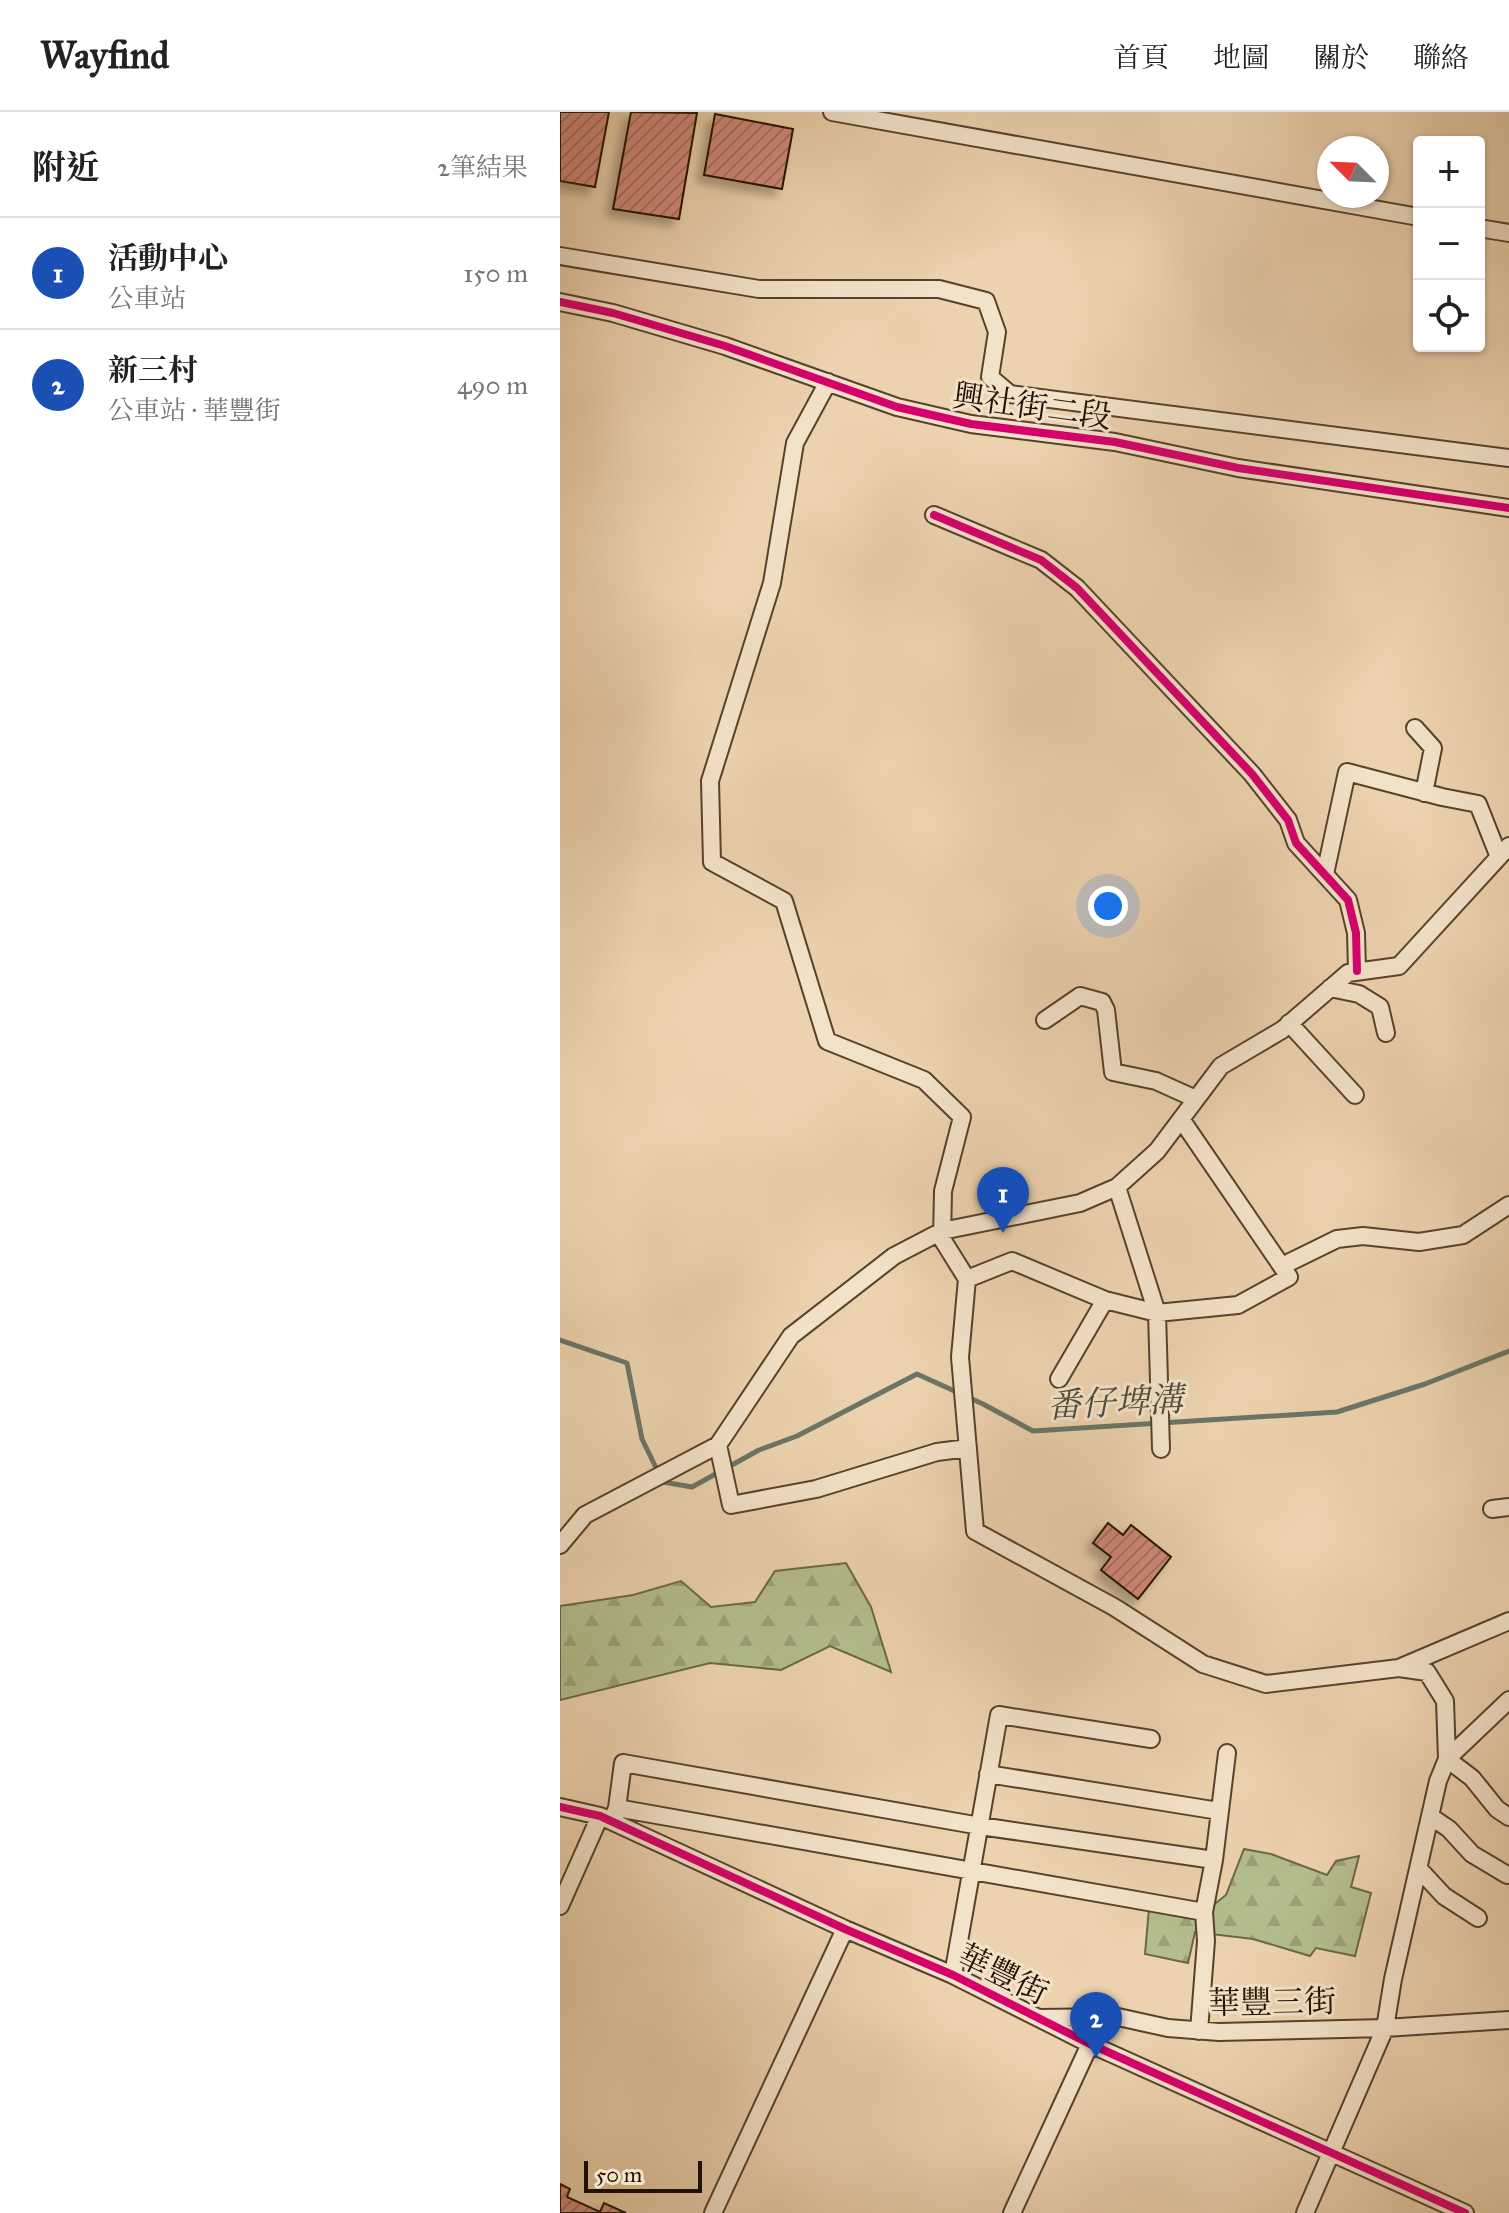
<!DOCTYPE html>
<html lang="zh-TW">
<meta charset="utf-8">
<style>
body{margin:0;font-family:"IM FELL Great Primer","Noto Serif TC",serif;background:#f6f6f6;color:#222}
.controls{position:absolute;right:24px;top:24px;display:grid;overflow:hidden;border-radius:8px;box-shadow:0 2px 6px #0004}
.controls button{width:72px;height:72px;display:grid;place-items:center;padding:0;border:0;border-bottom:2px solid #e0e0e0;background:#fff;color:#222;font:40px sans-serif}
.compass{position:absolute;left:757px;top:24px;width:72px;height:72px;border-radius:50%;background:#fff;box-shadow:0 2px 6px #0004;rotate:294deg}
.scale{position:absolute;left:24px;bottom:20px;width:118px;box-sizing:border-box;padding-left:8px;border:4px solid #241200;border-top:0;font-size:22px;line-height:28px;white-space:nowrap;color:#241200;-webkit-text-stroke:6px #f3e2ca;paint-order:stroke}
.you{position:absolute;left:548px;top:794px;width:28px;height:28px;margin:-20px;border:6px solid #fff;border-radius:50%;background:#1a73e8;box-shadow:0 0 0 12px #1a73e833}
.badge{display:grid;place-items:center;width:52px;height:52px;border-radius:50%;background:#8f2418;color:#fff;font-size:26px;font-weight:700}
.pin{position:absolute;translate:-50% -66px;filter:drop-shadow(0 2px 4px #0008)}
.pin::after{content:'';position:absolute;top:42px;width:28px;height:24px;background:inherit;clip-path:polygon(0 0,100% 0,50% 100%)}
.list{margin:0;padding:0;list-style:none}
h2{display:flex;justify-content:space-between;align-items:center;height:104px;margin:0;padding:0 32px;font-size:34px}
h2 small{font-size:26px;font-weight:400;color:#767676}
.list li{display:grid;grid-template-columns:52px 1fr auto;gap:24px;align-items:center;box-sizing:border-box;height:112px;padding:0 32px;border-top:2px solid #e0e0e0}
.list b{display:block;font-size:30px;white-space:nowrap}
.list p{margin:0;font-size:26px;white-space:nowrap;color:#767676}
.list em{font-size:26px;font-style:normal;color:#767676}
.icon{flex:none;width:44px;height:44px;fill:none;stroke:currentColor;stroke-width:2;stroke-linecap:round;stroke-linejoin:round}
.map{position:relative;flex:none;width:949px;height:2101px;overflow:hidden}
header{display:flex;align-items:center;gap:48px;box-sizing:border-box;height:112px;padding:0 40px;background:#fff;border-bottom:2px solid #e0e0e0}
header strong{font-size:38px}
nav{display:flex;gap:44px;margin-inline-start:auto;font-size:28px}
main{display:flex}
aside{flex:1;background:#fff}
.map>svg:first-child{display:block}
</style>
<header>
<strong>Wayfind</strong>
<nav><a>首頁</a><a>地圖</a><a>關於</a><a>聯絡</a></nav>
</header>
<main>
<aside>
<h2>附近<small>2筆結果</small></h2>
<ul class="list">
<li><span class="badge" style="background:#1a4fb4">1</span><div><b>活動中心</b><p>公車站</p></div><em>150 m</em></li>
<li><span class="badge" style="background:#1a4fb4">2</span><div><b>新三村</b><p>公車站 · 華豐街</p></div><em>490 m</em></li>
</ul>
</aside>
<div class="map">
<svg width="949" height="2101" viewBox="0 0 949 2101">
<defs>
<pattern id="forest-firs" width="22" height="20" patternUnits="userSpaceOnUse" patternTransform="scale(2)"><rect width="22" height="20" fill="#b4bd8d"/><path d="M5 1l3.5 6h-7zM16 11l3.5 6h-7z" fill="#9ba178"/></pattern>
<pattern id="building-hatch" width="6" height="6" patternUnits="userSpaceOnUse" patternTransform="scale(2)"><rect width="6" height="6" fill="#d1897a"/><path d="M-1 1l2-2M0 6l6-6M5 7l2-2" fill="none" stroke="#a96f62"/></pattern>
<filter id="shadow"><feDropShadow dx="-7" dy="7" stdDeviation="4" flood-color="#0004"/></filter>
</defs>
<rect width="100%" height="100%" fill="#ecd2ae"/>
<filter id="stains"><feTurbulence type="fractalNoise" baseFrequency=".0025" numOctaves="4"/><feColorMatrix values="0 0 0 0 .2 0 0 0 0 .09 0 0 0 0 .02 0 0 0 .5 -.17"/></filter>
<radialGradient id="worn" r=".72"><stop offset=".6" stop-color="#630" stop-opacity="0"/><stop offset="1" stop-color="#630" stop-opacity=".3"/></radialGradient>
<path fill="url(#forest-firs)" stroke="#6c6846" stroke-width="2" d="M286,1451L311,1495L331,1560L270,1534L221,1558L150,1551L0,1588V1494L73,1483L121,1469L151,1495L195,1490L215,1459Z
M684,1737L711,1742L767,1763L776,1749L799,1744L791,1775L811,1781L795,1844L756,1836L750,1844L693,1827L635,1820L628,1851L585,1842L589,1796L652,1794L666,1783Z"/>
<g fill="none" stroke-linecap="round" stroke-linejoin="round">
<path stroke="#6a7568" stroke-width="5" d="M0,1228L67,1251L82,1327L103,1370L132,1375L199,1338L237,1324L357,1262L423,1292L473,1319L777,1300L865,1272L949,1239"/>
</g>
<path fill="url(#building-hatch)" stroke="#241200" stroke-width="2" filter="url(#shadow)" d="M0,0H49L35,75L0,69Z
M71,0L137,1L119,107L53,97Z
M155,2L233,17L222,77L144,63Z
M548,1411L563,1423L571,1413L611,1445L578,1487L541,1458L551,1445L533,1431Z
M0,2072L10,2077L7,2085L40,2100L44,2091L66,2101H0Z"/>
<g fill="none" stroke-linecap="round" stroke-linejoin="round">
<defs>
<path id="minor" d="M272,0L859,105
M919,116L949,121
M0,144L199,177H379L426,189L437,220L430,265L450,282L949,346
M0,190L53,201L165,234L337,295L411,312L555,330L678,356L949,396
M268,270L235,331L212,471L150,669L152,750L224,789L267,929L364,968L402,1005L383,1079L382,1127L407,1167L400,1245L415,1419L554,1495L643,1552L706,1572L839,1556L867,1560L885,1589L887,1647L878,1669L833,1867L825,1916L745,2101
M374,403L481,448L517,476L692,662L728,708L736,731L788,788L796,821L797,859
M855,616L873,636L864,681
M765,762L787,660L882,685L918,692L939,745
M770,876L799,882L820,895L826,921
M485,908L520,884L542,890L546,898L553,960L596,969L636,987
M729,911L795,983
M557,1075L597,1201L601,1337
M722,1154L777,1127L803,1124L859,1130L903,1123L949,1093
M407,1167L452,1149L545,1188L597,1201L678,1193L729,1165L621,1007
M499,1267L545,1188
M158,1333L171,1393L256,1377L377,1340L408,1336
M932,1397L949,1395
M0,1433L25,1403L158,1333L231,1224L334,1144L382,1119L520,1091L557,1075L597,1039L661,954L722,918L788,861L839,854L949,734
M841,1555L949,1509
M949,1588L887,1647L912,1666L937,1697L949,1705
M428,1662L659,1699
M0,1695L40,1704L285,1817L393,1863L530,1932L905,2101
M57,1696L644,1800
M870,1704L889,1717L912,1742L947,1763
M51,1709L57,1696L63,1651L420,1714L654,1748
M859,1757L884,1784L918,1806
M0,1794L40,1704
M393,1863L439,1603L591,1627
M478,1906L558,1905L608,1916L659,1920L825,1916L949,1908
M639,1919L646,1829L644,1800L654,1748L667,1641
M153,2101L285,1817
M452,2101L530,1932"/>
</defs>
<use href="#minor" stroke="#56422c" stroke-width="20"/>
<use href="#minor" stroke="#f3e2ca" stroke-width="16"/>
<defs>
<path id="cycleway" d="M0,190L53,201L165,234L337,295L411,312L555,330L678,356L949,396
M374,403L481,448L517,476L692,662L728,708L736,731L788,788L796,821L797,859
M0,1695L40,1704L285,1817L393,1863L530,1932L905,2101"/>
</defs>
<use href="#cycleway" stroke="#f3e2ca" stroke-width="13"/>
<use href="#cycleway" stroke="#d6006c" stroke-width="8"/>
</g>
<g text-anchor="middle" stroke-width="6" stroke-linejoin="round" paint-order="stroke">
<g font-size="32" fill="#241200" stroke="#f3e2ca">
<text transform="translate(472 294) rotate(8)" y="11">興社街二段</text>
<text transform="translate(443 1862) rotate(26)" y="11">華豐街</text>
<text transform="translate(712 1890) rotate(-1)" y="11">華豐三街</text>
</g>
<g font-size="34" font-style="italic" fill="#4d4c3d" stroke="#f3e2ca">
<text transform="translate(555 1290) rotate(-3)" y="12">番仔埤溝</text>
</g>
</g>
<rect width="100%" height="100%" filter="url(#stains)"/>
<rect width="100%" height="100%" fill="url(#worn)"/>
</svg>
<div class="controls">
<button>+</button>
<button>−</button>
<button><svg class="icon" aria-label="locate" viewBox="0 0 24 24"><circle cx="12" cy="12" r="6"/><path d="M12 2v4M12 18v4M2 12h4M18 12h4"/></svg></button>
</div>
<svg class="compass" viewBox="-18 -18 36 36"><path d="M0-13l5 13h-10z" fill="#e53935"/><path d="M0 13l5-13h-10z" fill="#767676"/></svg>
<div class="scale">50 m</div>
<div class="you"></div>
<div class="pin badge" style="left:443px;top:1121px;background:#1a4fb4">1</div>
<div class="pin badge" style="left:536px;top:1946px;background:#1a4fb4">2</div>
</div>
</main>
